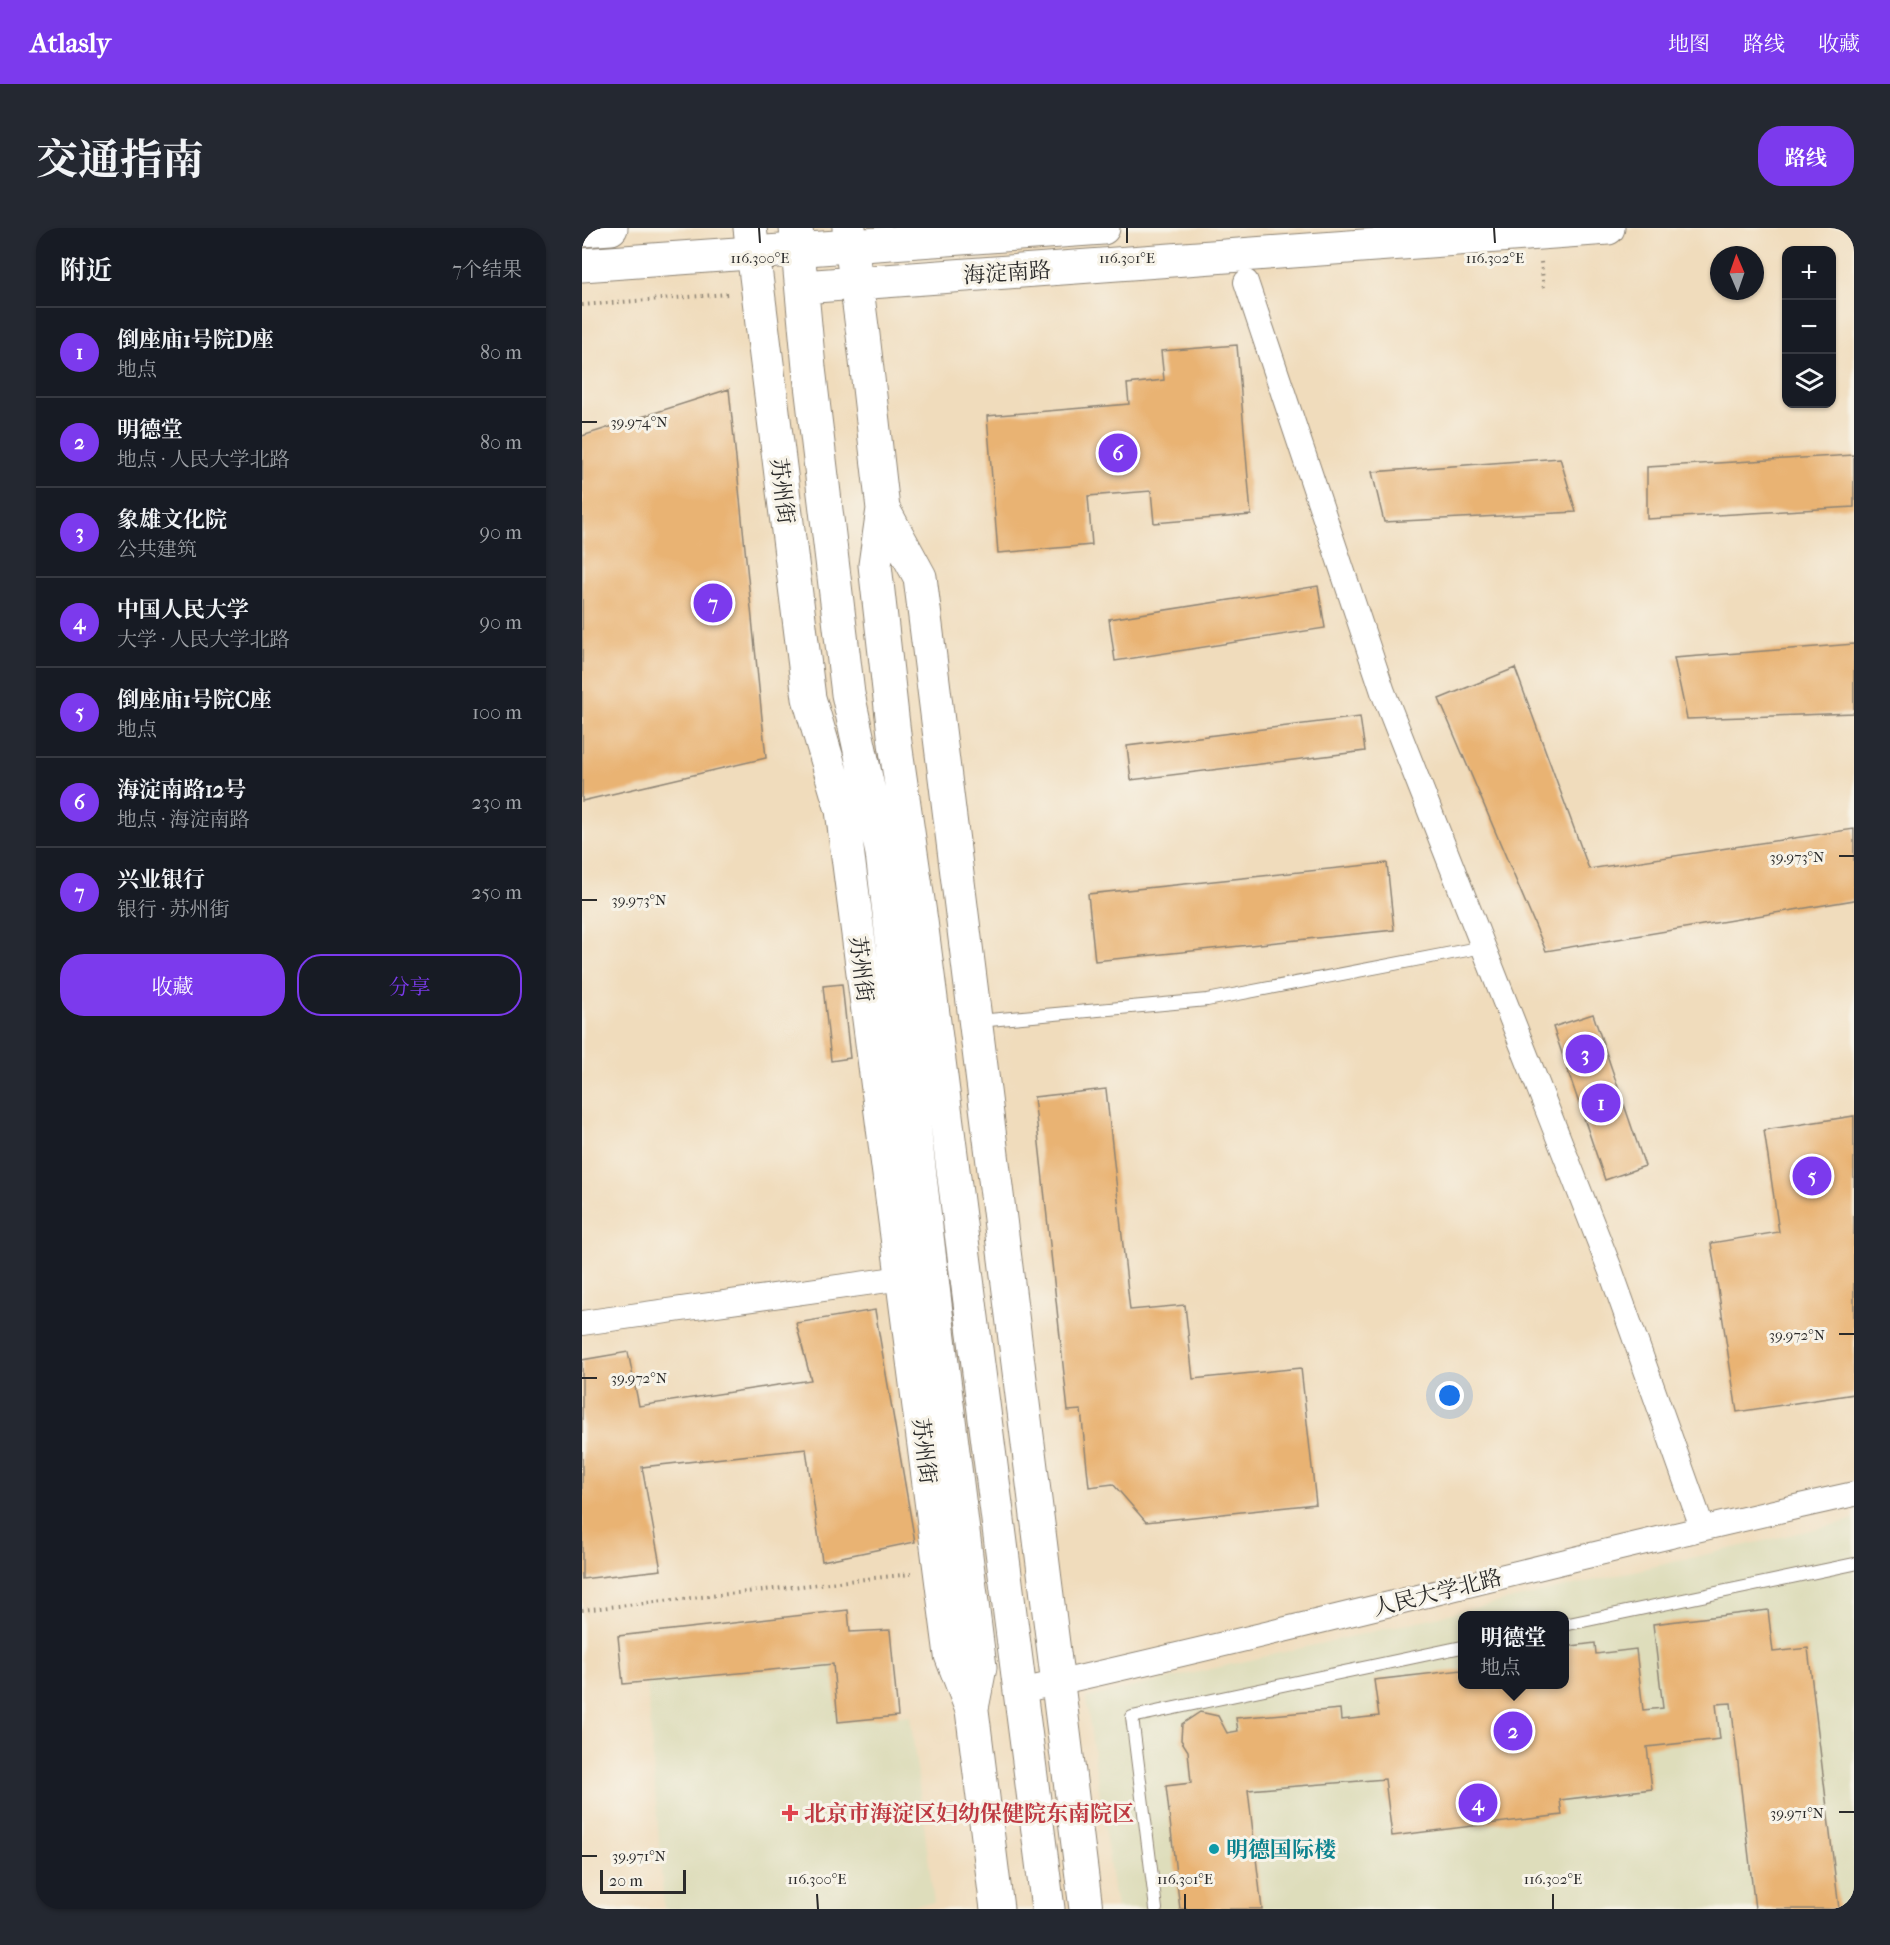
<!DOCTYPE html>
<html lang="zh">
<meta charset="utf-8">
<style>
body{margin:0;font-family:"IM FELL French Canon","Noto Serif SC",serif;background:#242831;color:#f1f3f6}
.controls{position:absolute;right:18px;top:18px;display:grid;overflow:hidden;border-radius:12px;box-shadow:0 2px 4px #0004}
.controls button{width:54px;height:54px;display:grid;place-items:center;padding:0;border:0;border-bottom:2px solid #363941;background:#171b24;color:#f1f3f6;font:30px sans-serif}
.compass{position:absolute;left:1128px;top:18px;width:54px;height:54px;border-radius:50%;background:#171b24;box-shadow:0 2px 4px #0004;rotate:358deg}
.scale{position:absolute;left:18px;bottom:15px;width:86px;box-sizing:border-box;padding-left:6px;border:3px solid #2b2b2b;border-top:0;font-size:16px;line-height:21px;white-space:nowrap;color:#2b2b2b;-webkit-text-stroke:4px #f7f3e8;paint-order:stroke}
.you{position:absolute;left:868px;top:1168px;width:21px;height:21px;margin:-15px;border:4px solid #fff;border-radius:50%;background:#1a73e8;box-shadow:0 0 0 9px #1a73e833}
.badge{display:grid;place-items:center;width:39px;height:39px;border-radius:50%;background:#7c3aed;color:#fff;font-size:20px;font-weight:700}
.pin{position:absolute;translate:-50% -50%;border:3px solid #fff;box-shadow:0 2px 6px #0006}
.popup{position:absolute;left:876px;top:1383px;width:111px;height:78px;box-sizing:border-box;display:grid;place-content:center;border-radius:12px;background:#171b24;filter:drop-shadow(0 2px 4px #0005);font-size:20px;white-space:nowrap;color:#9ea1a6}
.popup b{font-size:22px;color:#f1f3f6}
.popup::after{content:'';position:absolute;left:50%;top:100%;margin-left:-12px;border:12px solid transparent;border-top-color:#171b24}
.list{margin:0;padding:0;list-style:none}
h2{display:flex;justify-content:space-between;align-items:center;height:78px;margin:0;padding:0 24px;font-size:26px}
h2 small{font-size:20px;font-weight:400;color:#9ea1a6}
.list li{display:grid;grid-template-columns:39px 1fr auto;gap:18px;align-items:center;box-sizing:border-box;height:90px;padding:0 24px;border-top:2px solid #363941}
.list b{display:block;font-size:22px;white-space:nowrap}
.list p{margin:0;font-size:20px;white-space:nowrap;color:#9ea1a6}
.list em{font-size:20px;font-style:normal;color:#9ea1a6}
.actions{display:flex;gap:12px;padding:18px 24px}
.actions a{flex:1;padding:14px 0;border:2px solid #7c3aed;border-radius:24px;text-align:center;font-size:21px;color:#7c3aed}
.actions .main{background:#7c3aed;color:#fff}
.icon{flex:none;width:33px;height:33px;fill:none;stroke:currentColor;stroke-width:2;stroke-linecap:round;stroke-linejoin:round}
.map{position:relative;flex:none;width:1272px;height:1681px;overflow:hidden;border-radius:24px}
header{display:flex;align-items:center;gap:36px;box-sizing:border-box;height:84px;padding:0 30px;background:#7c3aed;color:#fff}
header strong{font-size:28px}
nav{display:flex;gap:33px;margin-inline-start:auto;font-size:21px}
.intro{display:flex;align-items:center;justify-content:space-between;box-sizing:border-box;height:144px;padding:0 36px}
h1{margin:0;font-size:42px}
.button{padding:15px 27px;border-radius:24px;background:#7c3aed;color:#fff;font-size:21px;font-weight:700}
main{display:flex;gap:36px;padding:0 36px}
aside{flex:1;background:#171b24;border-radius:24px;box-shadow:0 2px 4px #0004}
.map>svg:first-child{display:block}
</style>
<header>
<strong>Atlasly</strong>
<nav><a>地图</a><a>路线</a><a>收藏</a></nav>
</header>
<div class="intro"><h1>交通指南</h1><a class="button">路线</a></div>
<main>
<aside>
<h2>附近<small>7个结果</small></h2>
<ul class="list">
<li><span class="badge">1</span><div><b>倒座庙1号院D座</b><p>地点</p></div><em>80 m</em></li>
<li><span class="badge">2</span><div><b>明德堂</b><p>地点 · 人民大学北路</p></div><em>80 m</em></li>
<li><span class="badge">3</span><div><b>象雄文化院</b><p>公共建筑</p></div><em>90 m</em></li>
<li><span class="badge">4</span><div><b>中国人民大学</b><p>大学 · 人民大学北路</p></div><em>90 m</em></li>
<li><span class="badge">5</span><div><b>倒座庙1号院C座</b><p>地点</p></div><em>100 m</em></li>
<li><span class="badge">6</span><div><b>海淀南路12号</b><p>地点 · 海淀南路</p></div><em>230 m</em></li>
<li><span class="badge">7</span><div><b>兴业银行</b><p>银行 · 苏州街</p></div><em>250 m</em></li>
</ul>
<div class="actions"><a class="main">收藏</a><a>分享</a></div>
</aside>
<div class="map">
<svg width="1272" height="1681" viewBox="0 0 1272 1681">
<rect width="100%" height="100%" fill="#f7f3e8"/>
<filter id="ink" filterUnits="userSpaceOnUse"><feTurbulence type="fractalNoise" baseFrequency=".0167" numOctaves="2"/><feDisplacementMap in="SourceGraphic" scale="12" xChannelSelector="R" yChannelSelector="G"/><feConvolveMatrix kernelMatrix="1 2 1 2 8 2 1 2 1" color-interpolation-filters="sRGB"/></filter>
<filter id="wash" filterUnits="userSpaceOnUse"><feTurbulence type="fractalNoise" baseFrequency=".008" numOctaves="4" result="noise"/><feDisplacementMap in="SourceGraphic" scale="24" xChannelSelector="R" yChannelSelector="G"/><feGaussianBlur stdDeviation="1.35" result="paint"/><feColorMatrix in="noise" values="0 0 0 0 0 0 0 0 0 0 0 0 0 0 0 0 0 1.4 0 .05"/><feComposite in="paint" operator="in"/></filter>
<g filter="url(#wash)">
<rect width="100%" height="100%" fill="#f0dcbc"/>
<path fill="#deddbb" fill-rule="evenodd" d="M1272,1292V1681H534L504,1470ZM880,1388H982V1456H880Z
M251,1436L316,1488L328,1487L352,1675L291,1681H82L65,1454Z"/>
<g id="blocks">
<path fill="#e9b373" d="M655,117L669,287L572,295L569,263L506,268L510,317L416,325L405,188L547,176L545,156L582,152L579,123Z
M147,161L184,530L0,573V208Z
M1272,227V279L1065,291V239Z
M978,230L994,284L802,294L790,244Z
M736,358L743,400L533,433L527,391Z
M1272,416V485L1105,491L1092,430Z
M933,440L1007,641L1272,601V672L964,723L857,471Z
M778,489L783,523L549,552L545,518Z
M805,635L812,702L513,733L506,666Z
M260,756L268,830L249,833L241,758Z
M1011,786L1063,938L1023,952L971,799Z
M524,861L548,1082L603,1077L611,1151L719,1140L734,1276L564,1294L531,1256L507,1259L499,1182L486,1183L452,869Z
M1272,888V1166L1155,1184L1129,1015L1197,1004L1182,902Z
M293,1082L333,1314L240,1333L224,1221L60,1239L79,1342L0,1351V1132L46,1124L57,1178L229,1152L214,1095Z
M266,1382L268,1404L308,1402L316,1488L256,1494L251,1436L41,1456L36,1408Z
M1186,1382L1191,1424L1226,1420L1257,1681H1173L1149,1475L1134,1476L1138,1511L1065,1519L1070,1561L978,1572L980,1587L810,1608L803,1551L666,1562L680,1681H598L584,1558L609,1555L606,1523L599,1512L600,1496L618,1484L636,1488L645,1505L656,1503L654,1490L758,1481L759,1492L797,1488L792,1452L880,1442V1456H982V1419L1013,1415L1014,1426L1054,1421L1061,1482L1081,1480L1071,1396Z"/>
</g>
</g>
<g filter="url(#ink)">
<use href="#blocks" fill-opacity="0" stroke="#8e8474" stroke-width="1.5"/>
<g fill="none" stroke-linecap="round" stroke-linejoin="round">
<defs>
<path id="lane" d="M396,793L625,772L901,719
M982,1397L1272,1336
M574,1681L550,1489L880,1419"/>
<path id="street" d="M664,54L801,464L1028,1041L1120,1299
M0,1095L320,1050
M438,1463C717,1402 993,1327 1272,1266"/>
<path id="secondary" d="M168,0L227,470L260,582L369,1427L390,1482L415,1681
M214,0L227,140L266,466L300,625L361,1144L398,1439L390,1480
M267,0L281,107L301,281L293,337L313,515L339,693L466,1681
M220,59L1026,0
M301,281L338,349L504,1681"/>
<path id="primary" d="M0,2L29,0
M0,37L521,0"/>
</defs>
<use href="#lane" stroke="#8e8474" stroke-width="14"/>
<use href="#street" stroke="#8e8474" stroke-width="26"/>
<use href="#secondary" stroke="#8e8474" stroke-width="35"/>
<use href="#primary" stroke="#8e8474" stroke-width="35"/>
<path stroke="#8e8474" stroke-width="4" stroke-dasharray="1.5 4.5" stroke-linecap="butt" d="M959,34L962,61
M0,77L146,66
M0,1382L329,1346"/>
<use href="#lane" stroke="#fff" stroke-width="12"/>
<use href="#street" stroke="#fff" stroke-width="24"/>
<use href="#secondary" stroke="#fff" stroke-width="33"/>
<use href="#primary" stroke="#fff" stroke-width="33"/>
</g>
</g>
<path fill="none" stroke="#2b2b2b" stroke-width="2" d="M177,0L178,15M545,0V15M912,0L913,15M0,194H15M1257,628H1272M0,672H15M1257,1106H1272M0,1150H15M1257,1584H1272M0,1628H15M235,1666L236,1681M603,1666V1681M971,1666V1681"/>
<path fill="#e0444e" stroke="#f7f3e8" stroke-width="2" d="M205 1576h6v6h6v6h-6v6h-6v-6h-6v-6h6z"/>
<circle fill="#0f9aa8" stroke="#f7f3e8" stroke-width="2" cx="632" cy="1621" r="6"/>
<g text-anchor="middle" stroke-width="6" stroke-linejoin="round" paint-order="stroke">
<g font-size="22" fill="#2b2b2b" stroke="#f7f3e8">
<text transform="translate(425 44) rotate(-4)" y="8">海淀南路</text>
<text transform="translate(201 263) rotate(83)" y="8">苏州街</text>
<text transform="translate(280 741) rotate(83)" y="8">苏州街</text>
<text transform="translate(343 1223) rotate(83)" y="8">苏州街</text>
<text transform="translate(855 1364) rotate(-14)" y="8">人民大学北路</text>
</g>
<g font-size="22" font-weight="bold" fill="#be3a42" stroke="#f7f3e8" text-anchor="start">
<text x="222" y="1593">北京市海淀区妇幼保健院东南院区</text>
</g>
<g font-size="22" font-weight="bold" fill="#0d838f" stroke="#f7f3e8" text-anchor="start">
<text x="644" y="1629">明德国际楼</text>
</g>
</g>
<g font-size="15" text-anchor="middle" fill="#2b2b2b" stroke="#f7f3e8" stroke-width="6" stroke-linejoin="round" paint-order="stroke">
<text x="178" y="35">116.300°E</text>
<text x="545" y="35">116.301°E</text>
<text x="913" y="35">116.302°E</text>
<text x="57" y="199">39.974°N</text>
<text x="1215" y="634">39.973°N</text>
<text x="57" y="677">39.973°N</text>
<text x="1215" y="1112">39.972°N</text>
<text x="57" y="1155">39.972°N</text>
<text x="1215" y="1590">39.971°N</text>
<text x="57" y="1633">39.971°N</text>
<text x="235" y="1656">116.300°E</text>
<text x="603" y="1656">116.301°E</text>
<text x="971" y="1656">116.302°E</text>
</g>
</svg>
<div class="controls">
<button>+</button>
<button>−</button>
<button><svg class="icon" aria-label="layers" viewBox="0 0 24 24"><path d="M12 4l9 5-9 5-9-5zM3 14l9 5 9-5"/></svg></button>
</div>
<svg class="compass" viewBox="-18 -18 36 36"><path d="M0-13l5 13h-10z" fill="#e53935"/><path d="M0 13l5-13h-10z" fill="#9ea1a6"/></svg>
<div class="scale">20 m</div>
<div class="you"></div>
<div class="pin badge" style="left:1019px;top:875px">1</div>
<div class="pin badge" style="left:931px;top:1503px">2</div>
<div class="popup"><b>明德堂</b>地点</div>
<div class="pin badge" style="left:1003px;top:826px">3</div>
<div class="pin badge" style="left:896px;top:1575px">4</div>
<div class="pin badge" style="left:1230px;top:948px">5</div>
<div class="pin badge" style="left:536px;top:225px">6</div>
<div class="pin badge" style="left:131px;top:375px">7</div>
</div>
</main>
